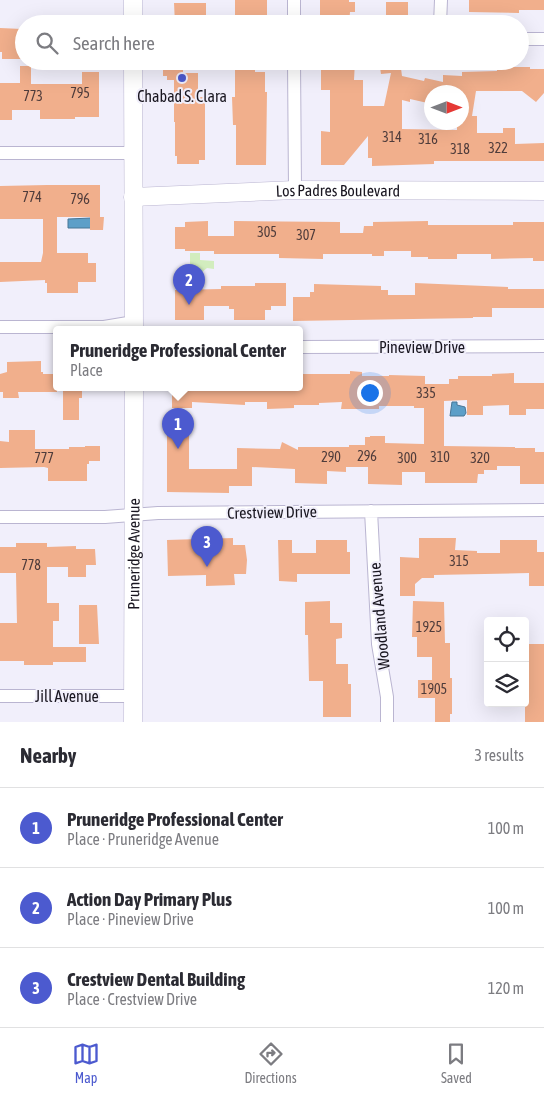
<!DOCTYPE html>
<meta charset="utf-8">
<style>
body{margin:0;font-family:"Asap Condensed",sans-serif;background:#f7f7f7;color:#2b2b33}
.controls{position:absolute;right:15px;bottom:15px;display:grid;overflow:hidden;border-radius:5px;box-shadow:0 5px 20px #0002}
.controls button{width:45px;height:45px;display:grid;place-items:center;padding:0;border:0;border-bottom:1px solid #e1e1e2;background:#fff;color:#2b2b33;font:25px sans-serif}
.compass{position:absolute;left:424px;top:85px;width:45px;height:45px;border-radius:50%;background:#fff;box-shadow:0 5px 20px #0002;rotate:90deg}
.you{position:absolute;left:369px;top:392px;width:18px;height:18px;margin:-12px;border:4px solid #fff;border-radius:50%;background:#1a73e8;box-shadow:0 0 0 8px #1a73e833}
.badge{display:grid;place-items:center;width:32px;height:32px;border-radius:50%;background:#4c5acf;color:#fff;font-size:16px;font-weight:700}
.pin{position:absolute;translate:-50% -41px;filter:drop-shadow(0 1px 2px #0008)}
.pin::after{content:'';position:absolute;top:26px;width:18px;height:15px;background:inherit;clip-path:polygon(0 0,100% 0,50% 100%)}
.popup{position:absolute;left:53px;top:326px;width:250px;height:65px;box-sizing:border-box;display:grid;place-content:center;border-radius:5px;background:#fff;filter:drop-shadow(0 1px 4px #0005);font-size:16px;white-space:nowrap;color:#7c7c81}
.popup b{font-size:19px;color:#2b2b33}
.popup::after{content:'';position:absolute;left:50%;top:100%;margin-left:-10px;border:10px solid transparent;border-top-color:#fff}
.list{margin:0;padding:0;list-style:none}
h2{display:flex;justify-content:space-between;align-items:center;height:65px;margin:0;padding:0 20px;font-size:21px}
h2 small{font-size:16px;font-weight:400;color:#7c7c81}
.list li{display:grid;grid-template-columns:32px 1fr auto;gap:15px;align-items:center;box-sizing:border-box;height:80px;padding:0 20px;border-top:1px solid #e1e1e2}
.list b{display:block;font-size:19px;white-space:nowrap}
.list p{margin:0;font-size:16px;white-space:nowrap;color:#7c7c81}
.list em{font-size:16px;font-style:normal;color:#7c7c81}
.icon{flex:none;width:28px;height:28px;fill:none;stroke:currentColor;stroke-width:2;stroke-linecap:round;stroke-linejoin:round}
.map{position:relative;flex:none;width:544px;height:722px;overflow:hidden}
.search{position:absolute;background:#fff;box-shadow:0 5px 20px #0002;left:15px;right:15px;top:15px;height:55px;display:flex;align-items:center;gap:12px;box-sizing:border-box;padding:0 18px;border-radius:28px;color:#7c7c81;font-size:19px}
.sheet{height:305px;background:#fff}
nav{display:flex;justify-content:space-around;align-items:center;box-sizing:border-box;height:70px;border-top:1px solid #e1e1e2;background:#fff;font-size:14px;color:#7c7c81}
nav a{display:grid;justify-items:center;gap:2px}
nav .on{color:#4c5acf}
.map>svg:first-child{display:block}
</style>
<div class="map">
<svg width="544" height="722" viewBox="0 0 544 722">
<rect width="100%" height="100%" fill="#f1effb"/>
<path fill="#d2edbe" d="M190,253H200V260L214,261V269L207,268L202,272L190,270Z"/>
<path fill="#5d9fc8" stroke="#497696" d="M91,218V228H68V219Z
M452,402H457V405L465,407L466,413L464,416H450Z"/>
<path fill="#f1af8c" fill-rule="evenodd" d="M235,0H267V24H235Z
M320,0H349V2H355V12H350L349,24H320Z
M469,0H544V10H519V13L469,12Z
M386,2H408V15H406V24H386Z
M174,3H206V24H175Z
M0,28L22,29V59H2V52H0Z
M163,61H180V65H183V73H198V97H205V160H199V164H177V156H175V122H174V80H167V76H163Z
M235,61H252V67H255V72H265V92H267L266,165H236V125H233L232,97H235Z
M321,61H355L354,80H363V106H384L391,73L381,74L379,61H400L402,76L424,81L425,78L443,82V75L462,76V72L497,71V67H530V69H544V93L536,102L522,91H476L472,116H477V133H503V128H515V144L544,143V161H434V164L372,166V158H368V136L344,165H321V131L330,132V90H321ZM432,92H462V96H465L464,119H462V122H457V130L402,129V100L410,102V99L432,104Z
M20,66H31V84H82V72H99V117H75V119H40V110H12V120H0V83H20Z
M47,185H100V217H57V253H88V263H96V282H78V293H47V283H45V280L0,282V262H41L43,253V219H0V186Z
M90,217H104L103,230H90Z
M208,221V236H234V221L340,222V233H363L364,226H373V222L428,221V225H513V222H544V261H533V258L491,259V254H457V259H428V257H411V251H384V256H372V254H323V259L279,258V254H214V251H185V249H175V227H185V222Z
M255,283H286V306H271V310H265V320H234V309H229V306H204V320H175V290L221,289V286H255Z
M415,283L508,287V289H544V308H492V317H473V318L293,321V297H310V292H314V284L381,286V290H388V295H415Z
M41,361V372H43V374H57V392H18L19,398H3V392H0V374L7,372V362Z
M350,371L362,372V376H389V375L425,376V384H449V379H458V376H492V374L514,373V383H544V409H526V415H509V405L483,406V415H467V400L444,401V446L515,447V448H535V452H544V484H520V466H497V470H484V474H478L477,483H425V472H402V485L368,484V467H346V472L327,471V484L295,483V469L252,467V486H229V493L167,492V429H189V469H237V448L280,449L282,442L298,450V447H349V445H365V437H370V436H385V443L424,444V408H414V406H379V409H341L342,402L319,403V405H294V408L267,409V402H245V405L192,402V408H172V388H299V374H350Z
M63,388H82V398H79V420H63Z
M9,430H35V449H69V447H85V446H100V461H89V464H87V481H48V468L44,467L0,468V441L9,442Z
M233,538V545H245L247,560L246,574H234L235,585L206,586V575L168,576L167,540Z
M419,538H456L455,550L477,551V553H500V540H537V552H544V586H529V573L434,575V578H422L415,584V596H400V557L419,558Z
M278,540H292V553H316V540H347V552H350V574H297V582L279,581Z
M16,543H47V547L76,546V549H95L96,565H86V577H68V567H47V603H59V621H53V647H86V662H53V665H24V661H0V623H17L16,573H0V547H16Z
M330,601V623H342V638L336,639V664H348V684H351V717H323V681H309L308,635H305V602Z
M413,601L444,602L445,643H450V678H452V714H450V722H435V698H418V680H432V657H417V637H412Z
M79,605H97L99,644H79Z
M525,644H544V722H525Z"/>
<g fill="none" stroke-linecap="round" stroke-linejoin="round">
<defs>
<path id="street" d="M294,0V24
M440,24L441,0
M520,39H544
M294,61L295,190
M0,153H134
M0,327H104L134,322
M299,347L544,346
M371,511L378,644L387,697V722
M0,517H105L158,513L544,510
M0,696H133"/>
<g id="secondary">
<path d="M133,0V24"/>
<path d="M133,61L134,330"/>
<path id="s1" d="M133,197L295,190L544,191"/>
<path id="s2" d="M133,722L134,388"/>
</g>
</defs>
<use href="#street" stroke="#bab5d1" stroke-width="14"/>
<use href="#secondary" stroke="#bab5d1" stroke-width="19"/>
<use href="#street" stroke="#fff" stroke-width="12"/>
<use href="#secondary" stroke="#fff" stroke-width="18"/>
</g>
<circle fill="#4c5acf" stroke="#f1effb" stroke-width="2" cx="182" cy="78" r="5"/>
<g text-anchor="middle" stroke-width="4" stroke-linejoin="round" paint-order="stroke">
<g font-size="14" fill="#4f3c3b">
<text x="80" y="98">795</text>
<text x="33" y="101">773</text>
<text x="392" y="142">314</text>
<text x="428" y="144">316</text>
<text x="498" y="153">322</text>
<text x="460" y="154">318</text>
<text x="32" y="202">774</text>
<text x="80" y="204">796</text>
<text x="267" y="237">305</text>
<text x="306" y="240">307</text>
<text x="426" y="398">335</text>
<text x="367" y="461">296</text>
<text x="331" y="462">290</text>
<text x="440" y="462">310</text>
<text x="44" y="463">777</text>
<text x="407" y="463">300</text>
<text x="480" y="463">320</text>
<text x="459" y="566">315</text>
<text x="31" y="570">778</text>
<text x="429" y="632">1925</text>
<text x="434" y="694">1905</text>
</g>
<g font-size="16" fill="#191620" stroke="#f1effb">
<text x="182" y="102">Chabad S. Clara</text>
</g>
<g font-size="16" fill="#191620" stroke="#f1effb">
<text dy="6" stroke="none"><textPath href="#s1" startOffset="205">Los Padres Boulevard</textPath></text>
<text x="422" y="353">Pineview Drive</text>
<text transform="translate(272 512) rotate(-1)" y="6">Crestview Drive</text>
<text dy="6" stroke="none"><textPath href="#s2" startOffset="168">Pruneridge Avenue</textPath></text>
<text transform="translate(379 616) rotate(-95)" y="6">Woodland Avenue</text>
<text x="67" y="702">Jill Avenue</text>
</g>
</g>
</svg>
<div class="controls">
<button><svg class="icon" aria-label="locate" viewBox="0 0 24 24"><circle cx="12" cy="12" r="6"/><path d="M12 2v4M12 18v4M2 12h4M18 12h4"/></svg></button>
<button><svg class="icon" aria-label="layers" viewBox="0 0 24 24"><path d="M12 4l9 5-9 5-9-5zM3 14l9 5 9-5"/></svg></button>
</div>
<svg class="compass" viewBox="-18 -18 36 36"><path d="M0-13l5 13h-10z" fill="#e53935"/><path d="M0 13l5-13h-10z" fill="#7c7c81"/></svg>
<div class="you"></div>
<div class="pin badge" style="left:178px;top:449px">1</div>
<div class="popup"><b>Pruneridge Professional Center</b>Place</div>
<div class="pin badge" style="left:189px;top:305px">2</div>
<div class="pin badge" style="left:207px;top:567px">3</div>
<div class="search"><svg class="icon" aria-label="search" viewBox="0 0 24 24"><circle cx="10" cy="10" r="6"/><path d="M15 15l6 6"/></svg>Search here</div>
</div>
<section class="sheet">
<h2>Nearby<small>3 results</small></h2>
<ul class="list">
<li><span class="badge">1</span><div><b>Pruneridge Professional Center</b><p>Place · Pruneridge Avenue</p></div><em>100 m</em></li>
<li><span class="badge">2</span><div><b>Action Day Primary Plus</b><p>Place · Pineview Drive</p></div><em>100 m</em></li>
<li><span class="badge">3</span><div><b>Crestview Dental Building</b><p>Place · Crestview Drive</p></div><em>120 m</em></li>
</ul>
</section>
<nav>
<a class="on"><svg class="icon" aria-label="map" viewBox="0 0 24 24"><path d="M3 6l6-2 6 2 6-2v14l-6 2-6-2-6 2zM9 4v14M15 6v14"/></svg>Map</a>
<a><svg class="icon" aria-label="directions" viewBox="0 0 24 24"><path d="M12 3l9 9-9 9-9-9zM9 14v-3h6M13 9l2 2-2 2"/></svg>Directions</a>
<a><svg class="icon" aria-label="saved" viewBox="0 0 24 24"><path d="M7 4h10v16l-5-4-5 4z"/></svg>Saved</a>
</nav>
